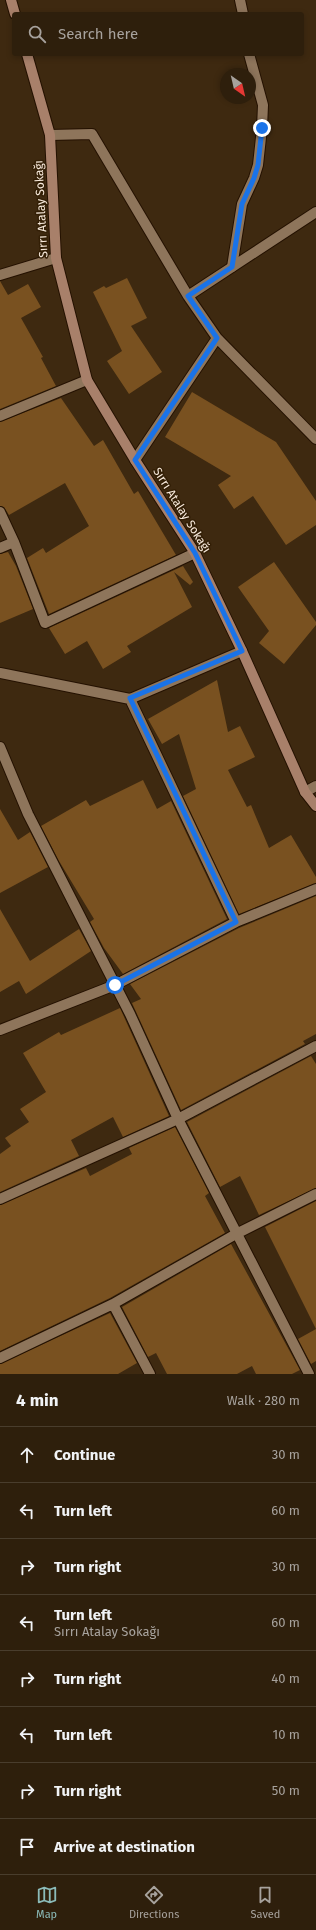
<!DOCTYPE html>
<meta charset="utf-8">
<style>
body{margin:0;font-family:"Fira Sans",sans-serif;background:#362715;color:#f1f3f6}
.compass{position:absolute;left:220px;top:68px;width:36px;height:36px;border-radius:50%;background:#2e1f0c;box-shadow:0 2px 6px #0003;rotate:146deg}
.stop{position:absolute;width:12px;height:12px;margin:-9px;border:3px solid #1a73e8;border-radius:50%;background:#fff}
.stop.end{background:#1a73e8;border-color:#fff;box-shadow:0 1px 4px #0008}
.list{margin:0;padding:0;list-style:none}
h2{display:flex;justify-content:space-between;align-items:center;height:52px;margin:0;padding:0 16px;font-size:17px}
h2 small{font-size:13px;font-weight:400;color:#a7a29d}
.list li{display:grid;grid-template-columns:26px 1fr auto;gap:12px;align-items:center;box-sizing:border-box;height:56px;padding:0 16px;border-top:1px solid #493d2d}
.list b{display:block;font-size:15px;white-space:nowrap}
.list p{margin:0;font-size:13px;white-space:nowrap;color:#a7a29d}
.list em{font-size:13px;font-style:normal;color:#a7a29d}
.icon{flex:none;width:22px;height:22px;fill:none;stroke:currentColor;stroke-width:2;stroke-linecap:round;stroke-linejoin:round}
.map{position:relative;flex:none;width:316px;height:1374px;overflow:hidden}
.search{position:absolute;background:#2e1f0c;box-shadow:0 2px 6px #0003;left:12px;right:12px;top:12px;height:44px;display:flex;align-items:center;gap:10px;box-sizing:border-box;padding:0 14px;border-radius:4px;color:#a7a29d;font-size:15px}
.sheet{height:500px;background:#2e1f0c}
nav{display:flex;justify-content:space-around;align-items:center;box-sizing:border-box;height:56px;border-top:1px solid #493d2d;background:#2e1f0c;font-size:11px;color:#a7a29d}
nav a{display:grid;justify-items:center;gap:2px}
nav .on{color:#8bbbb9}
.map>svg:first-child{display:block}
</style>
<div class="map">
<svg width="316" height="1374" viewBox="0 0 316 1374">
<rect width="100%" height="100%" fill="#3e2910"/>
<path fill="#795120" d="M127,278L147,318L131,326L162,372L129,394L107,361L122,351L93,292L104,286L106,288Z
M0,281L8,295L28,284L41,307L21,318L43,357L41,358L56,386L0,409Z
M192,392L276,442L316,501V525L286,545L253,496L234,509L218,485L231,476L165,437Z
M61,398L94,446L103,440L134,494L138,491L176,555L49,614L27,558L43,548L46,553L89,526L65,483L9,515L4,507L0,506V422Z
M8,552L16,566L33,609L0,623V554Z
M274,562L316,622V625L284,664L259,643L269,631L238,587Z
M183,566L193,582L190,585L174,572L192,607L127,646L131,652L103,669L87,641L65,654L49,628Z
M217,680L228,732L240,726L255,757L228,770L247,807L251,805L269,848L291,835L316,877V883L239,914L183,796L196,789L179,734L162,744L148,719Z
M143,780L157,809L171,801L227,919L123,974L104,948L90,922L94,919L59,861L41,826L86,800L90,806Z
M0,809L18,840L30,832L48,867L0,893Z
M316,896V1034L303,1041L305,1044L181,1110L132,1003L141,999L130,984L239,928Z
M0,909L30,961L79,929L91,951L26,994L19,981L0,992Z
M120,1008L169,1116L123,1137L113,1117L71,1140L79,1156L0,1192V1154L11,1146L5,1138L29,1122L20,1109L46,1092L23,1053L59,1032L61,1035Z
M311,1056L316,1064V1188L259,1215L240,1176L220,1187L187,1122Z
M175,1127L209,1193L205,1196L225,1233L110,1298L0,1351V1205L86,1168L90,1176L132,1154L129,1148Z
M316,1201V1361L311,1364L298,1339L316,1329L265,1227Z
M231,1244L300,1370L292,1374H256L252,1366L237,1374H167L156,1353L148,1357L122,1307Z
M110,1313L137,1363L118,1374H0V1364Z"/>
<g fill="none" stroke-linecap="round" stroke-linejoin="round">
<defs>
<path id="service" d="M240,0L243,14
M232,267L242,204L254,178L258,165L262,128L263,105L249,54"/>
<path id="minor" d="M50,135L92,134L188,296L217,338L316,439
M0,275L56,258
M188,296L316,212
M0,416L87,380
M135,460L217,338
M0,512L14,542
M0,548L14,542L45,623L195,553
M0,673L130,699L242,651
M0,747L28,814L130,1014L178,1119L309,1374
M305,792L316,786
M236,922L316,889
M0,1030L115,985L236,922L130,699
M0,1199L178,1119L316,1046
M113,1304L150,1374
M0,1358L113,1304L236,1234L316,1194"/>
<path id="secondary" d="M11,0L15,14
M27,54L50,135L56,258L87,380L135,460L195,553L242,651L305,792L316,806"/>
</defs>
<use href="#service" stroke="#241100" stroke-width="12"/>
<use href="#minor" stroke="#241100" stroke-width="12"/>
<use href="#secondary" stroke="#241100" stroke-width="12"/>
<use href="#service" stroke="#8e755b" stroke-width="10"/>
<use href="#minor" stroke="#8e755b" stroke-width="10"/>
<use href="#secondary" stroke="#a8806a" stroke-width="10"/>
</g>
<g fill="none" stroke-linecap="round" stroke-linejoin="round">
<path stroke="#1a73e8" stroke-width="5" d="M115,985L236,922L130,698L242,651L195,553L135,460L217,338L188,296L232,267L242,204L254,178L258,165L262,128"/>
</g>
<g text-anchor="middle" stroke-width="3" stroke-linejoin="round" paint-order="stroke">
<g font-size="12" fill="#f8eadc" stroke="#331f06">
<text transform="translate(41 209) rotate(-93)" y="4">Sırrı Atalay Sokağı</text>
<text transform="translate(182 510) rotate(58)" y="4">Sırrı Atalay Sokağı</text>
</g>
</g>
</svg>
<svg class="compass" viewBox="-18 -18 36 36"><path d="M0-13l5 13h-10z" fill="#e53935"/><path d="M0 13l5-13h-10z" fill="#a7a29d"/></svg>
<div class="stop" style="left:115px;top:985px"></div>
<div class="stop end" style="left:262px;top:128px"></div>
<div class="search"><svg class="icon" aria-label="search" viewBox="0 0 24 24"><circle cx="10" cy="10" r="6"/><path d="M15 15l6 6"/></svg>Search here</div>
</div>
<section class="sheet">
<h2>4 min<small>Walk · 280 m</small></h2>
<ul class="list">
<li><svg class="icon" aria-label="ahead" viewBox="0 0 24 24"><path d="M12 20V5M6 11l6-6 6 6"/></svg><div><b>Continue</b></div><em>30 m</em></li>
<li><svg class="icon" aria-label="left" viewBox="0 0 24 24"><path d="M17 20v-9H6M10 6l-5 5 5 5"/></svg><div><b>Turn left</b></div><em>60 m</em></li>
<li><svg class="icon" aria-label="right" viewBox="0 0 24 24"><path d="M7 20v-9h11M14 6l5 5-5 5"/></svg><div><b>Turn right</b></div><em>30 m</em></li>
<li><svg class="icon" aria-label="left" viewBox="0 0 24 24"><path d="M17 20v-9H6M10 6l-5 5 5 5"/></svg><div><b>Turn left</b><p>Sırrı Atalay Sokağı</p></div><em>60 m</em></li>
<li><svg class="icon" aria-label="right" viewBox="0 0 24 24"><path d="M7 20v-9h11M14 6l5 5-5 5"/></svg><div><b>Turn right</b></div><em>40 m</em></li>
<li><svg class="icon" aria-label="left" viewBox="0 0 24 24"><path d="M17 20v-9H6M10 6l-5 5 5 5"/></svg><div><b>Turn left</b></div><em>10 m</em></li>
<li><svg class="icon" aria-label="right" viewBox="0 0 24 24"><path d="M7 20v-9h11M14 6l5 5-5 5"/></svg><div><b>Turn right</b></div><em>50 m</em></li>
<li><svg class="icon" aria-label="arrive" viewBox="0 0 24 24"><path d="M6 21V4h12l-3 4 3 4H6"/></svg><div><b>Arrive at destination</b></div></li>
</ul>
</section>
<nav>
<a class="on"><svg class="icon" aria-label="map" viewBox="0 0 24 24"><path d="M3 6l6-2 6 2 6-2v14l-6 2-6-2-6 2zM9 4v14M15 6v14"/></svg>Map</a>
<a><svg class="icon" aria-label="directions" viewBox="0 0 24 24"><path d="M12 3l9 9-9 9-9-9zM9 14v-3h6M13 9l2 2-2 2"/></svg>Directions</a>
<a><svg class="icon" aria-label="saved" viewBox="0 0 24 24"><path d="M7 4h10v16l-5-4-5 4z"/></svg>Saved</a>
</nav>
